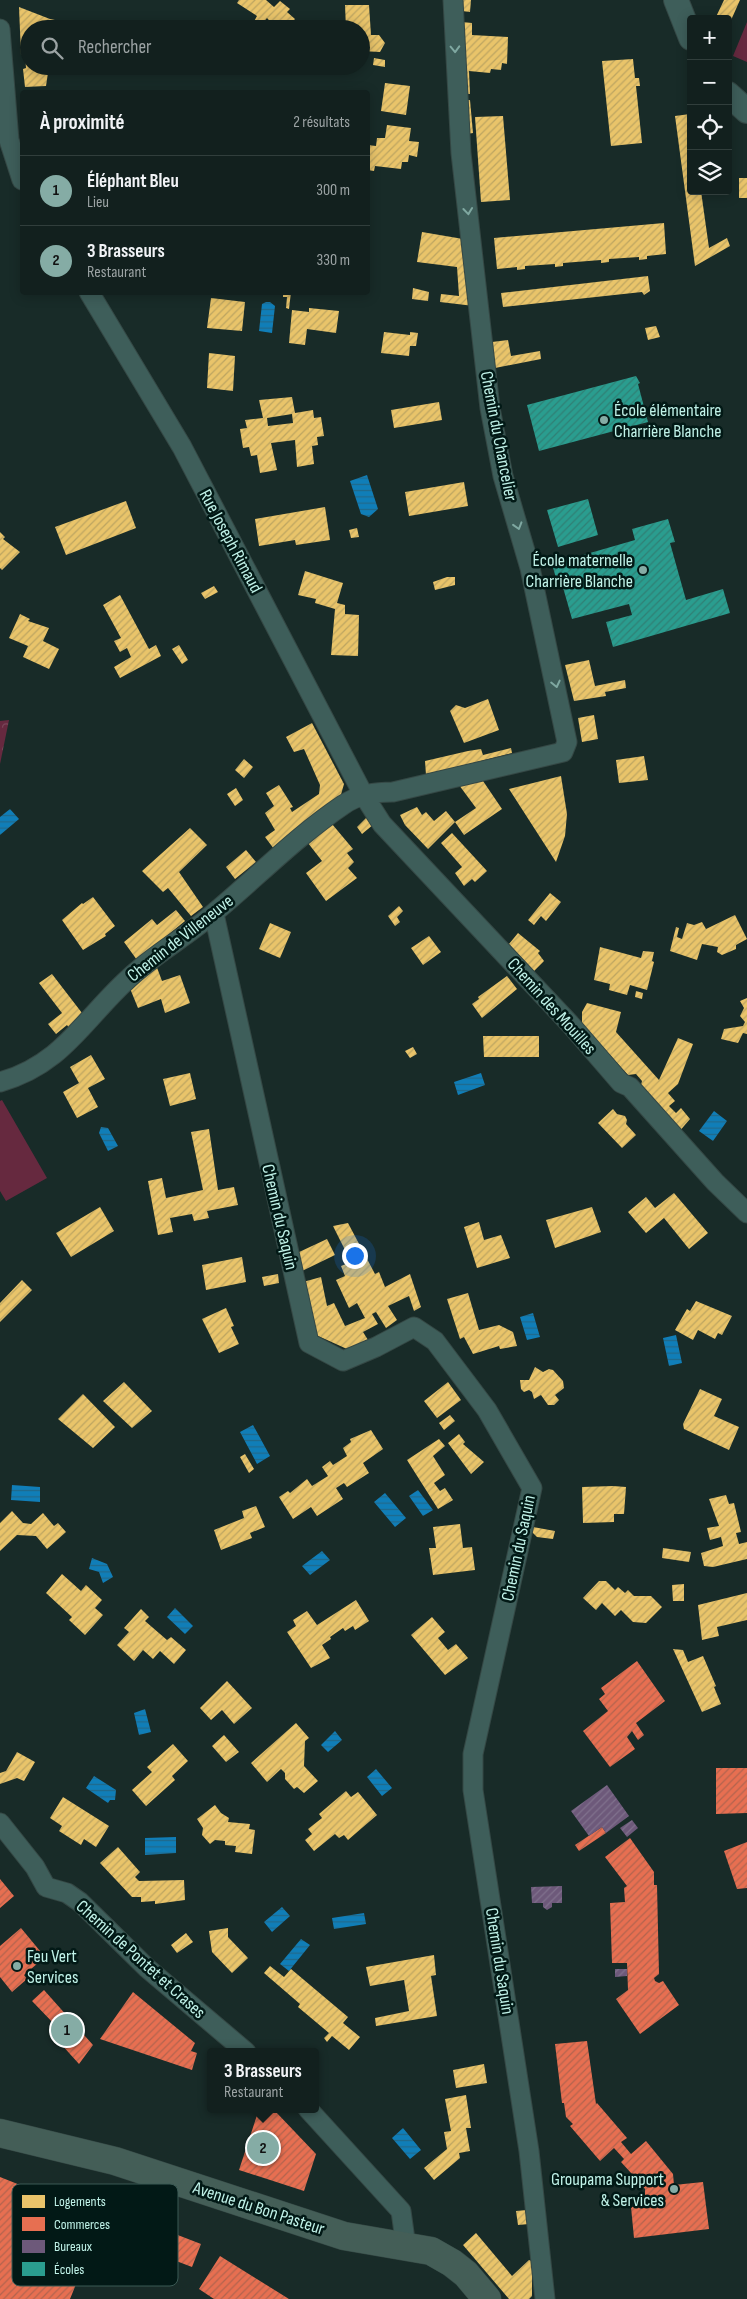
<!DOCTYPE html>
<html lang="fr">
<meta charset="utf-8">
<style>
body{margin:0;font-family:"Sofia Sans Condensed",sans-serif;background:#1f2d2b;color:#f1f3f6}
.controls{position:absolute;right:15px;top:15px;display:grid;overflow:hidden;border-radius:5px;box-shadow:0 2px 12px #0003}
.controls button{width:45px;height:45px;display:grid;place-items:center;padding:0;border:0;border-bottom:1px solid #313e3c;background:#12201e;color:#f1f3f6;font:25px sans-serif}
.you{position:absolute;left:354px;top:1255px;width:18px;height:18px;margin:-12px;border:4px solid #fff;border-radius:50%;background:#1a73e8;box-shadow:0 0 0 8px #1a73e833}
.badge{display:grid;place-items:center;width:32px;height:32px;border-radius:50%;background:#85aca5;color:#111;font-size:16px;font-weight:700}
.pin{position:absolute;translate:-50% -50%;border:2px solid #fff;box-shadow:0 1px 5px #0006}
.popup{position:absolute;left:207px;top:2048px;width:112px;height:65px;box-sizing:border-box;display:grid;place-content:center;border-radius:5px;background:#12201e;filter:drop-shadow(0 1px 4px #0005);font-size:16px;white-space:nowrap;color:#9ca3a4}
.popup b{font-size:19px;color:#f1f3f6}
.popup::after{content:'';position:absolute;left:50%;top:100%;margin-left:-10px;border:10px solid transparent;border-top-color:#12201e}
.list{margin:0;padding:0;list-style:none}
h2{display:flex;justify-content:space-between;align-items:center;height:65px;margin:0;padding:0 20px;font-size:21px}
h2 small{font-size:16px;font-weight:400;color:#9ca3a4}
.list li{display:grid;grid-template-columns:32px 1fr auto;gap:15px;align-items:center;box-sizing:border-box;height:70px;padding:0 20px;border-top:1px solid #313e3c}
.list b{display:block;font-size:19px;white-space:nowrap}
.list p{margin:0;font-size:16px;white-space:nowrap;color:#9ca3a4}
.list em{font-size:16px;font-style:normal;color:#9ca3a4}
.icon{flex:none;width:28px;height:28px;fill:none;stroke:currentColor;stroke-width:2;stroke-linecap:round;stroke-linejoin:round}
.map{position:relative;flex:none;width:747px;height:2299px;overflow:hidden}
.search{position:absolute;background:#12201e;box-shadow:0 2px 12px #0003;left:20px;top:20px;width:350px;height:55px;display:flex;align-items:center;gap:12px;box-sizing:border-box;padding:0 18px;border-radius:28px;color:#9ca3a4;font-size:19px}
.panel{position:absolute;background:#12201e;box-shadow:0 2px 12px #0003;left:20px;top:90px;width:350px;height:205px;border-radius:5px}
.map>svg:first-child{display:block}
</style>
<div class="map">
<svg width="747" height="2299" viewBox="0 0 747 2299">
<defs>
<pattern id="forest-crowns" width="20" height="18" patternUnits="userSpaceOnUse" patternTransform="scale(1.25)"><rect width="20" height="18" fill="#66293f"/><path d="M2 6a3 3 0 1 1 6 0M12 15a3 3 0 1 1 6 0" fill="none" stroke="#7a485b"/></pattern>
<pattern id="water-rules" width="6" height="5" patternUnits="userSpaceOnUse" patternTransform="scale(1.25)"><rect width="6" height="5" fill="#107eb8"/><path d="M0 2.5h6" fill="none" stroke="#21698a"/></pattern>
<pattern id="homes-hatch" width="6" height="6" patternUnits="userSpaceOnUse" patternTransform="scale(1.25)"><rect width="6" height="6" fill="#e9c46a"/><path d="M-1 1l2-2M0 6l6-6M5 7l2-2" fill="none" stroke="#bda561"/></pattern>
<pattern id="shops-hatch" width="6" height="6" patternUnits="userSpaceOnUse" patternTransform="scale(1.25)"><rect width="6" height="6" fill="#e76f51"/><path d="M-1 1l2-2M0 6l6-6M5 7l2-2" fill="none" stroke="#b3644e"/></pattern>
<pattern id="offices-hatch" width="6" height="6" patternUnits="userSpaceOnUse" patternTransform="scale(1.25)"><rect width="6" height="6" fill="#6d597a"/><path d="M-1 1l2-2M0 6l6-6M5 7l2-2" fill="none" stroke="#80718d"/></pattern>
<pattern id="schools-hatch" width="6" height="6" patternUnits="userSpaceOnUse" patternTransform="scale(1.25)"><rect width="6" height="6" fill="#2a9d8f"/><path d="M-1 1l2-2M0 6l6-6M5 7l2-2" fill="none" stroke="#308075"/></pattern>
</defs>
<rect width="100%" height="100%" fill="#182b28"/>
<path fill="#66293f" d="M747,22V62L733,56Z
M2,1100L47,1178L6,1201L0,1191V1101Z"/>
<path fill="url(#forest-crowns)" d="M9,720L0,764V721Z"/>
<path fill="url(#water-rules)" d="M266,302H270L275,306L272,333L259,331L262,304Z
M367,475L378,509L369,517L361,514L350,481Z
M10,809L19,819L0,835V817Z
M481,1073L485,1085L458,1095L454,1082Z
M714,1111L727,1121L713,1141L699,1131Z
M101,1127L108,1128L118,1146L108,1151L99,1133Z
M533,1313L540,1337L527,1340L520,1317Z
M676,1335L682,1363L669,1366L663,1338Z
M253,1425L270,1456L257,1464L240,1432Z
M12,1485L40,1487V1502L11,1500Z
M418,1490L433,1510L423,1516L409,1496Z
M385,1493L406,1518L395,1527L374,1502Z
M322,1551L330,1560L310,1575L302,1566Z
M92,1558L107,1564L113,1577L103,1583L99,1572L89,1569Z
M175,1608L193,1626L185,1634L167,1617Z
M145,1709L151,1732L139,1735L134,1713Z
M335,1731L342,1740L328,1752L321,1745Z
M376,1769L392,1788L382,1796L367,1777Z
M94,1776L116,1790L115,1800H110L108,1803L86,1788Z
M176,1837V1853L145,1855V1838Z
M282,1907L290,1916L272,1932L264,1922Z
M364,1913L366,1924L334,1929L332,1918Z
M301,1939L310,1945L289,1971L280,1964Z
M403,2128L421,2150L410,2159L392,2138Z"/>
<path fill="url(#homes-hatch)" fill-rule="evenodd" d="M239,0H266L274,7L280,1L290,9L287,12L295,19L287,29H277L267,18L261,25L265,29H250L257,16L237,3Z
M462,0H471L470,12L462,11Z
M724,0H740L728,27V19H715Z
M345,5H369L371,35H379L385,43L380,52L361,51V29H346Z
M19,7L50,19L80,25V29H29V66H49L46,86L25,87L23,69L26,68L25,55H21Z
M462,22L472,23V35L508,37L507,64L502,63L501,70L491,69L490,73L469,71L470,94H462Z
M374,58L385,60V67L373,65Z
M633,59L635,78H639L640,86H636L642,143L611,146L602,61Z
M385,83L410,86L406,115L381,111Z
M463,100H470L473,133L467,134Z
M690,114L691,191H701L709,248L727,238L730,246L695,266L675,116Z
M503,116L510,200L481,202L475,117Z
M387,125L411,128L409,141L419,142L417,157L409,155L408,162H402L401,169L375,166L374,171L368,170V145L376,146L377,138H385Z
M739,178H747V198H739Z
M664,223L666,254L647,256V259L639,260V257L609,259V262L601,263V260L563,263V266L555,267V264L525,266V269L517,270V267L497,269L494,238Z
M422,232L469,240L474,306L440,302L441,294L459,296L457,267L417,262Z
M648,276L650,291L644,295L642,292L503,307L501,293Z
M413,288L429,292L428,301L412,299Z
M283,292H291L289,309L286,308L287,297H283Z
M211,298L245,302L242,331L207,328Z
M309,308L339,311L336,333L307,329L305,345L289,343L292,310L309,312Z
M656,326L660,337L648,340L645,328Z
M384,332L410,335V332L418,333L416,346H410L409,356L381,353Z
M508,340L511,356L540,351L541,359L495,368L492,342Z
M209,353L235,356L233,391L207,388Z
M292,397L295,413L313,410L314,418L321,417L324,436L317,437L318,445L312,446L314,464L297,467L295,440L271,443L277,470L260,473L257,455L251,456L249,447L243,448L240,429L247,428L245,420L263,418L259,400ZM292,414L293,423L268,426L267,418Z
M439,402L442,420L394,428L391,410Z
M464,482L468,506L409,516L405,492Z
M126,501L136,528L66,555L55,527Z
M325,507L330,540L296,545L295,540L259,546L255,519Z
M357,528L359,537L351,538L349,530Z
M0,532L5,537L3,539L20,552L2,570L0,568Z
M305,571L343,583L337,603L345,605V614L359,615L358,656L331,655L335,609L315,603L316,599L298,595Z
M447,577H455V585L435,590L433,582Z
M214,586L218,592L205,599L201,593Z
M120,595L149,649L156,645L161,656L120,678L114,667L131,657L127,648L120,652L114,641L121,638L103,605Z
M20,614L30,619L28,621L49,628L43,641L59,649L49,669L23,657L28,646L9,638Z
M179,645L188,660L182,664L172,649Z
M589,660L595,686L625,680L626,688L605,692L606,696L574,701L565,665Z
M488,699L499,730L464,743L450,711L456,705L465,708Z
M594,715L598,739L582,742L578,718Z
M312,723L344,784L340,798L274,849L265,837L275,830L265,813L274,806L266,793L279,785L293,807L290,808L292,812L319,794L320,785L304,749L294,752L286,737Z
M511,748L512,753L426,775L425,761L468,751L481,749L483,755Z
M644,756L648,780L619,783L616,760Z
M244,759L253,767L244,778L235,770Z
M561,776L567,814L565,836L556,862L509,789Z
M481,778L502,809L464,835L455,822L428,849L405,825L400,815L417,807L422,815L426,812L434,821L446,811L455,822L476,808L459,785Z
M236,788L243,800L235,806L227,794Z
M367,817L374,824L362,834L357,827Z
M332,824L353,849L347,853L354,862L348,868L357,878L326,901L306,873L322,861L308,843Z
M190,828L207,845L179,872L203,907L191,916L168,888L163,892L142,871Z
M452,833L487,871L475,882L472,879L464,886L455,873L462,867L441,843Z
M246,850L256,862L235,879L226,867Z
M550,893L561,902L546,921L541,916L534,925L528,920Z
M93,897L115,926L105,934L106,936L83,950L62,920L82,903L83,904Z
M399,906L403,911L397,917L400,922L395,926L388,916Z
M176,910L185,921L137,960L124,942L152,919L157,925Z
M735,915L747,939L736,945V949L722,955L717,952L718,947L702,944L697,960L670,951L676,927L679,928L677,937L682,939L687,923L694,925L702,922L706,929Z
M270,923L291,932L280,958L259,949Z
M518,933L540,951L538,953L544,961L534,971L509,944Z
M429,936L441,952L423,965L411,948Z
M600,947L641,958L643,951L654,952L652,961L654,962L647,990L630,985L627,995L609,990L610,984L594,980Z
M156,965L162,981L180,975L190,1003L165,1013L161,999L138,1008L129,986Z
M52,974L82,1013L69,1028L67,1025L56,1034L48,1024L62,1013L39,983Z
M507,976L517,989L482,1018L472,1004L479,999L478,997Z
M636,991L643,993L642,999L635,997Z
M747,998V1034L743,1033L738,1043L721,1039L724,1029L743,1026L745,1022L740,1016L744,1008L740,1001Z
M587,1003L621,1012L616,1032L659,1080L678,1038L693,1044L678,1084L668,1093L675,1101L669,1106L676,1113L681,1108L690,1119L678,1133L640,1089L642,1081L636,1074L628,1075L582,1024V1012Z
M483,1036H539V1057H484Z
M413,1047L417,1054L410,1058L405,1051Z
M91,1055L105,1079L88,1088L98,1107L77,1118L63,1092L79,1083L70,1067Z
M190,1073L196,1099L170,1106L163,1079Z
M613,1109L617,1114L625,1116L627,1120L626,1124L636,1135L622,1148L598,1123Z
M209,1129L218,1190L234,1187L238,1205L207,1211L209,1218L194,1221L192,1214L170,1218L173,1232L158,1235L148,1181L162,1178L166,1198L203,1190L191,1132Z
M674,1193L708,1233L689,1249L664,1218L646,1233L628,1212L646,1197L655,1208Z
M100,1207L114,1231L71,1257L56,1233Z
M592,1207L601,1232L555,1248L546,1220Z
M479,1222L484,1240L501,1235L510,1258L477,1268L464,1227Z
M348,1223L375,1274L379,1272L385,1287L410,1274L421,1307L414,1311L409,1296L388,1306L397,1320L386,1328L376,1312L372,1314L378,1324L363,1332L368,1340L357,1348L347,1349L316,1335L303,1282L321,1277L327,1306L334,1303L345,1326L365,1318L357,1303L349,1308L336,1280L345,1276L341,1266L351,1262L333,1226Z
M327,1239L335,1255L302,1271L297,1253Z
M242,1257L246,1282L206,1290L202,1265Z
M278,1274L279,1283L264,1286L262,1277Z
M22,1280L32,1290L0,1322V1303Z
M468,1293L479,1330L499,1325L513,1332L517,1346L500,1349L499,1346L473,1354L464,1337L460,1339L447,1299Z
M696,1301L732,1316L722,1335L718,1333L715,1339L698,1330L693,1340L675,1330L687,1309L690,1311Z
M226,1308L234,1326L231,1327L239,1344L219,1353L202,1319Z
M535,1367L543,1372L549,1369L553,1370L563,1381L564,1388L555,1395L559,1400L554,1405H548L541,1395L534,1399L532,1392L529,1390L524,1392L521,1389L520,1380H529Z
M124,1382L152,1411L132,1428L103,1401Z
M448,1382L461,1400L437,1418L424,1401Z
M700,1389L722,1399L714,1416L739,1427L729,1450L684,1429L683,1424Z
M83,1394L115,1427L93,1448L58,1419Z
M450,1415L455,1421L444,1430L439,1423Z
M371,1430L383,1449L363,1463L369,1473L347,1487L344,1483L336,1488L343,1499L317,1516L311,1507L293,1519L279,1497L288,1491L290,1493L307,1479L312,1486L328,1476L322,1467L330,1461L333,1465L347,1456L343,1448L351,1442L350,1439Z
M459,1434L465,1442L463,1444L484,1462L471,1474L448,1443Z
M439,1439L445,1446L433,1456L445,1475L434,1483L440,1491L445,1488L453,1500L438,1509L407,1460Z
M245,1454L254,1469L249,1473L240,1457Z
M613,1486L626,1487L624,1514H614V1522L583,1523L582,1487Z
M726,1495L729,1504L734,1503L741,1532L736,1533L739,1544L747,1542V1559L713,1567L704,1566L701,1553L723,1546L721,1537L710,1540L707,1528L719,1526L709,1499Z
M256,1506L265,1527L250,1533L252,1538L221,1550L214,1530L244,1518L242,1511Z
M12,1511L23,1523L31,1524L43,1513L54,1526L58,1523L66,1532L47,1549L36,1536L17,1535L0,1551V1523Z
M460,1524L463,1548L472,1547L475,1570L433,1575L429,1548H436L433,1527Z
M533,1527L555,1531L553,1539L537,1537L532,1532Z
M663,1548L691,1552L689,1562L662,1558Z
M62,1574L81,1591L86,1585L102,1600L95,1608L103,1615L85,1635L69,1620L72,1617L46,1593Z
M599,1581H606L615,1590L618,1587L625,1593L628,1590L634,1596H651L662,1607L646,1623L633,1622L621,1610L615,1616L602,1603L596,1610L583,1598Z
M684,1584V1601H673L672,1585Z
M747,1593V1620L717,1627L719,1636L702,1640L698,1605Z
M356,1600L369,1621L355,1630L353,1626L345,1631L343,1628L330,1637L331,1639L322,1645L330,1658L311,1668L287,1632L296,1626L293,1620L307,1611L317,1625Z
M141,1609L149,1617L145,1621L167,1640L171,1637L186,1650L174,1664L160,1651L153,1659L143,1650L134,1661L117,1645L129,1632L124,1628Z
M432,1617L445,1632L438,1638L448,1650L456,1644L468,1658L445,1675L411,1635Z
M673,1649L683,1650L688,1662L703,1656L716,1686L714,1687L721,1704L702,1712Z
M227,1681L252,1708L234,1724L222,1710L211,1720L200,1708Z
M296,1723L309,1738L305,1741L304,1766L318,1781L304,1793L297,1787L294,1789L285,1779V1773L281,1769L267,1782L251,1763Z
M224,1735L239,1752L226,1762L212,1746Z
M173,1744L188,1761L172,1776L175,1780L146,1806L132,1790L152,1772L147,1767Z
M17,1752L35,1762L24,1781L17,1778L0,1784V1773L6,1771Z
M346,1791L351,1797L358,1792L377,1815L348,1840L344,1835L339,1838L335,1834L314,1851L305,1840L312,1834L308,1829L322,1818L319,1814Z
M63,1797L109,1826L96,1847L84,1839L81,1845L59,1831L62,1826L50,1818Z
M215,1805L221,1813L229,1818L228,1822L250,1824L249,1829L255,1830L252,1854L235,1852L236,1846L225,1845V1841L215,1840L210,1844L202,1835L203,1828L197,1819Z
M118,1847L140,1872L135,1877L139,1881L184,1880L185,1900L155,1904V1901L141,1902V1897H132L100,1863Z
M228,1928V1937L248,1958L232,1973L212,1952L209,1931Z
M186,1933L193,1942L177,1953L171,1945Z
M434,1955L436,1975L431,1976L437,2016L376,2026L375,2018L409,2011L404,1980L370,1986L366,1967Z
M270,1966L284,1977L291,1969L348,2017L343,2023L360,2037L349,2050L332,2036L327,2042L324,2038L329,2033L298,2007L300,2004L264,1973Z
M484,2064L487,2083L456,2088L453,2070Z
M466,2095L471,2128H466L470,2151L459,2153L460,2158L434,2180L424,2168L447,2149L444,2132L451,2131L445,2099Z
M527,2210L529,2224L518,2225L516,2211Z
M476,2233L512,2276L529,2260L532,2261V2296L529,2299H509L463,2245Z"/>
<path fill="url(#shops-hatch)" d="M637,1661L665,1701L636,1723L644,1735L638,1740L632,1731L627,1737L635,1749L610,1767L583,1731L608,1711L599,1699L605,1694L601,1688Z
M716,1768H747V1813L716,1814Z
M602,1827L606,1833L579,1851L575,1845Z
M630,1838L654,1872V1885H657L659,1974L654,1978L655,1981L659,1983L663,1981L679,2005L640,2034L616,1999L628,1990L627,1963H612L610,1903L625,1902L624,1888L627,1886L605,1857Z
M747,1842V1888L737,1889L724,1851Z
M0,1879L14,1896L0,1908Z
M21,1928L45,1957L24,1975L27,1979L12,1992L0,1977V1946Z
M44,1990L93,2045L79,2064L51,2033L57,2027L32,2001Z
M133,1992L195,2043L191,2051L197,2053L192,2070L100,2039Z
M587,2041L596,2104L597,2103L627,2138L621,2142L631,2154L646,2141L673,2174L674,2185L703,2182L709,2229L634,2238L631,2207L645,2206V2189L642,2185L621,2162L624,2159L614,2148L600,2161L570,2126L573,2124L566,2117L564,2103H562L555,2044Z
M259,2109L275,2111L316,2154L304,2191L239,2170Z
M0,2177L103,2218L70,2299H0Z
M139,2220L201,2244L192,2267L129,2243Z
M220,2256L289,2299H214L199,2289Z"/>
<path fill="url(#offices-hatch)" d="M607,1785L629,1816L606,1833L602,1827L589,1836L571,1811Z
M632,1820L638,1828L627,1837L620,1828Z
M562,1886V1903H552V1907L547,1910L543,1907V1903H532L531,1887Z
M615,1969H627V1976L615,1977Z"/>
<path fill="url(#schools-hatch)" d="M636,376L640,383L638,384L648,422L539,451L527,405Z
M588,499L598,535L558,547L547,510Z
M668,519L675,542L670,543L686,600L723,589L730,613L613,647L606,622L632,615L629,604L572,619L562,584L558,585L552,564L635,540L632,529Z"/>
<g fill="none" stroke-linecap="round" stroke-linejoin="round">
<defs>
<path id="minor" d="M0,29L9,140L22,180
M89,292L182,447L363,794L382,824L570,1024L621,1083L630,1087L715,1182L747,1213
M214,914L309,1343L343,1361L376,1347L414,1327L435,1341L487,1410L532,1488L473,1754V1790L529,2151L545,2299
M0,1082C62,1065 84,1019 128,979C154,954 188,936 215,912C257,877 297,836 343,805C359,794 375,792 393,792L563,752L567,742L530,568L503,476L490,408L461,153L453,0
M0,1823L35,1867L46,1887L67,1893L80,1902L147,1968L246,2052
M308,2109L401,2211L406,2247"/>
<path id="tertiary" d="M676,0L691,38
M728,94L747,111"/>
<path id="secondary" d="M0,2133L115,2161L344,2236L431,2251L452,2263L466,2274L487,2299"/>
</defs>
<use href="#minor" stroke="#354845" stroke-width="21"/>
<use href="#tertiary" stroke="#354845" stroke-width="26"/>
<use href="#secondary" stroke="#354845" stroke-width="29"/>
<use href="#minor" stroke="#3e5e5a" stroke-width="19"/>
<use href="#tertiary" stroke="#3e5e5a" stroke-width="24"/>
<use href="#secondary" stroke="#445e57" stroke-width="28"/>
</g>
<defs><path id="oneway-chevron" d="M-2-3.5L2.5 0L-2 3.5" fill="none" stroke-width="1.6" stroke-linecap="round" stroke-linejoin="round" transform="scale(1.25)"/></defs>
<g stroke="#7fa8a1">
<use href="#oneway-chevron" transform="translate(455 49) rotate(88)"/>
<use href="#oneway-chevron" transform="translate(468 211) rotate(84)"/>
<use href="#oneway-chevron" transform="translate(518 526) rotate(73)"/>
<use href="#oneway-chevron" transform="translate(556 684) rotate(77)"/>
</g>
<g fill="#85aca5" stroke="#021916" stroke-width="2">
<circle cx="604" cy="420" r="5"/>
<circle cx="643" cy="570" r="5"/>
<circle cx="17" cy="1966" r="5"/>
<circle cx="674" cy="2189" r="5"/>
</g>
<g text-anchor="middle" stroke-width="5" stroke-linejoin="round" paint-order="stroke">
<g font-size="18" fill="#c0f2e8" stroke="#021916" text-anchor="start">
<text x="614" y="416">École élémentaire<tspan x="614" dy="21">Charrière Blanche</tspan></text>
<text x="633" y="566" text-anchor="end">École maternelle<tspan x="633" dy="21">Charrière Blanche</tspan></text>
<text x="27" y="1962">Feu Vert<tspan x="27" dy="21">Services</tspan></text>
<text x="664" y="2185" text-anchor="end">Groupama Support<tspan x="664" dy="21">&amp; Services</tspan></text>
</g>
<g font-size="18" fill="#c0f2e8" stroke="#021916">
<text transform="translate(499 436) rotate(79)" y="6">Chemin du Chancelier</text>
<text transform="translate(231 541) rotate(62)" y="6">Rue Joseph Rimaud</text>
<text transform="translate(180 938) rotate(-38)" y="6">Chemin de Villeneuve</text>
<text transform="translate(552 1006) rotate(48)" y="6">Chemin des Mouilles</text>
<text transform="translate(280 1217) rotate(77)" y="6">Chemin du Saquin</text>
<text transform="translate(518 1548) rotate(-78)" y="6">Chemin du Saquin</text>
<text transform="translate(141 1959) rotate(42)" y="6">Chemin de Pontet et Crases</text>
<text transform="translate(500 1961) rotate(81)" y="6">Chemin du Saquin</text>
<text transform="translate(259 2208) rotate(18)" y="6">Avenue du Bon Pasteur</text>
</g>
</g>
<rect x="12" y="2184" width="166" height="102" rx="8" fill="#021916" stroke="#3b5a55" stroke-width="1"/>
<rect x="22" y="2195" width="23" height="13" fill="#e9c46a"/>
<rect x="22" y="2217" width="23" height="14" fill="#e76f51"/>
<rect x="22" y="2240" width="23" height="13" fill="#6d597a"/>
<rect x="22" y="2262" width="23" height="14" fill="#2a9d8f"/>
<g font-size="14" fill="#c0f2e8">
<text x="54" y="2206">Logements</text>
<text x="54" y="2229">Commerces</text>
<text x="54" y="2251">Bureaux</text>
<text x="54" y="2274">Écoles</text>
</g>
</svg>
<div class="controls">
<button>+</button>
<button>−</button>
<button><svg class="icon" aria-label="locate" viewBox="0 0 24 24"><circle cx="12" cy="12" r="6"/><path d="M12 2v4M12 18v4M2 12h4M18 12h4"/></svg></button>
<button><svg class="icon" aria-label="layers" viewBox="0 0 24 24"><path d="M12 4l9 5-9 5-9-5zM3 14l9 5 9-5"/></svg></button>
</div>
<div class="you"></div>
<div class="pin badge" style="left:67px;top:2030px">1</div>
<div class="pin badge" style="left:263px;top:2148px">2</div>
<div class="popup"><b>3 Brasseurs</b>Restaurant</div>
<div class="search"><svg class="icon" aria-label="search" viewBox="0 0 24 24"><circle cx="10" cy="10" r="6"/><path d="M15 15l6 6"/></svg>Rechercher</div>
<section class="panel">
<h2>À proximité<small>2 résultats</small></h2>
<ul class="list">
<li><span class="badge">1</span><div><b>Éléphant Bleu</b><p>Lieu</p></div><em>300 m</em></li>
<li><span class="badge">2</span><div><b>3 Brasseurs</b><p>Restaurant</p></div><em>330 m</em></li>
</ul>
</section>
</div>
